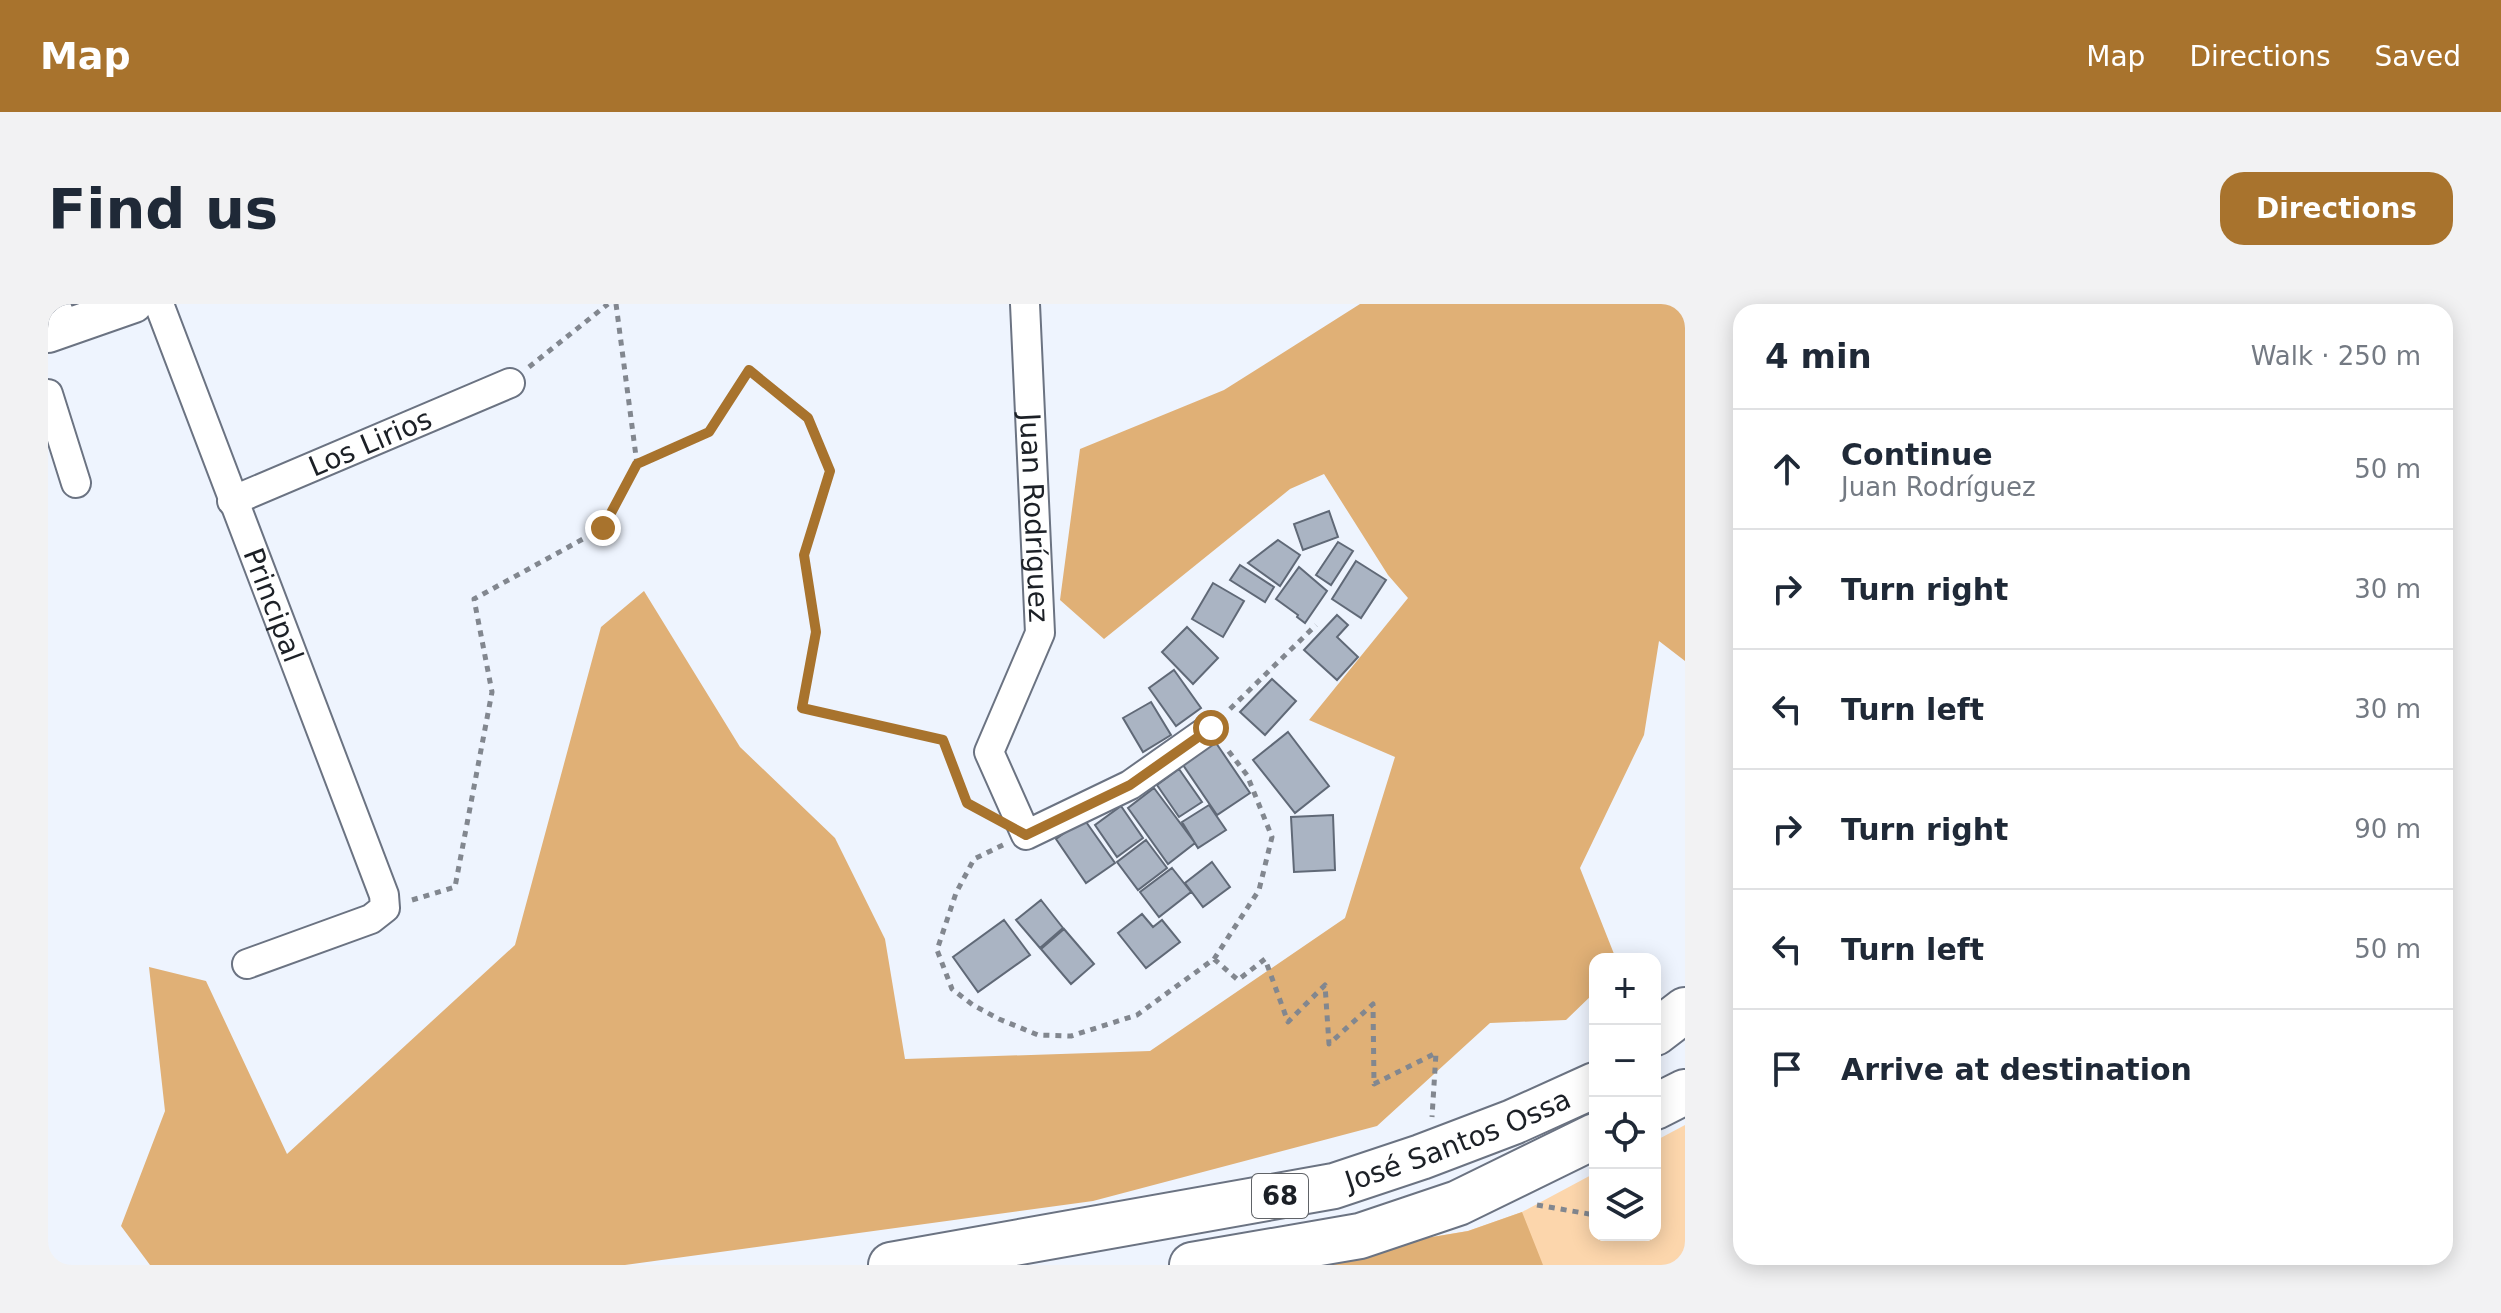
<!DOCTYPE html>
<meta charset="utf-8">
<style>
body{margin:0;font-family:"DejaVu Sans",sans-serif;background:#f2f2f3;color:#1f2937}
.controls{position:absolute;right:24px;bottom:24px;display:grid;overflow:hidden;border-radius:16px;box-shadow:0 4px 20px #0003}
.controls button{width:72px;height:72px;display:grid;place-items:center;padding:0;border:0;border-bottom:2px solid #e0e1e3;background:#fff;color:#1f2937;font:40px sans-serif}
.stop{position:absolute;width:24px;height:24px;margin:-18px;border:6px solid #a8732d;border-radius:50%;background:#fff}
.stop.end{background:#a8732d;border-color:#fff;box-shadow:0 2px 8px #0008}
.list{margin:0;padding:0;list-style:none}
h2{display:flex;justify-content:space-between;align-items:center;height:104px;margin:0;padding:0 32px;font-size:34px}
h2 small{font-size:26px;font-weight:400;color:#747a83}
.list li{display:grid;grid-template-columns:52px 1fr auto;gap:24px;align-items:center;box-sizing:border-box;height:120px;padding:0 32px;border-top:2px solid #e0e1e3}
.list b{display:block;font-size:30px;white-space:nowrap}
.list p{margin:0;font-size:26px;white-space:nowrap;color:#747a83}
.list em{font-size:26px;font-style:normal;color:#747a83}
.icon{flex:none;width:44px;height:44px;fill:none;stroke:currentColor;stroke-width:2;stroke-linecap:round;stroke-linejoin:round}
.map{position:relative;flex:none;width:1637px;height:961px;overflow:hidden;border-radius:24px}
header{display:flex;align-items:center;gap:48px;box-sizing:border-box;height:112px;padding:0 40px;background:#a8732d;color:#fff}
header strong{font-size:38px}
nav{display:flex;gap:44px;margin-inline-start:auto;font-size:28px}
.intro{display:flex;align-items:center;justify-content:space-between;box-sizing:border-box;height:192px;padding:0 48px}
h1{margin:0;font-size:56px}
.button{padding:20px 36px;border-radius:24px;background:#a8732d;color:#fff;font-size:28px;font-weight:700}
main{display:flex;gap:48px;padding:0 48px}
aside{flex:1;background:#fff;border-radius:24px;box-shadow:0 4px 20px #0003}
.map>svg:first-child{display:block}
</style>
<header>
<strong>Map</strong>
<nav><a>Map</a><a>Directions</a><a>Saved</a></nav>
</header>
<div class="intro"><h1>Find us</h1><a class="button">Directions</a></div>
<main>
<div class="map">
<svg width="1637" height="961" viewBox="0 0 1637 961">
<rect width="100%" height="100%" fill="#eef4fe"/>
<path fill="#fcd6ac" d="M1637,821V961H1217L1420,927L1474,908L1547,869V931H1607V837Z"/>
<path fill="#e0b076" d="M1312,0H1637V357L1611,337L1596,431L1532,564L1568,655H1547V688L1518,716L1442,719L1329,822L1045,897L577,961H102L73,922L117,807L101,663L158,677L239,850L467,641L553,323L596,287L692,443L787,534L837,635L857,755L1102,747L1297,614L1347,453L1261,416L1360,294L1340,271L1276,170L1242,185L1056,335L1012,296L1032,145L1176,86Z
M1474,908L1495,961H1217L1420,927Z"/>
<path fill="#aab4c3" stroke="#606977" stroke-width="2" d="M1281,207L1290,233L1255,246L1246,220Z
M1230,236L1252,251L1232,282L1200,259Z
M1290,238L1305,247L1283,281L1268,271Z
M1308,257L1338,276L1313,314L1284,295Z
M1192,261L1226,283L1217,298L1182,276Z
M1251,263L1279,287L1257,319L1249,313L1250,311L1228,295Z
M1165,279L1196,297L1175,333L1144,315Z
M1289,311L1300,321L1289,333L1310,353L1289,376L1256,346Z
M1139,323L1170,354L1145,380L1114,348Z
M1126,366L1153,404L1128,422L1101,384Z
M1224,375L1248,397L1217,431L1192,408Z
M1103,398L1123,431L1095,448L1075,414Z
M1240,428L1281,482L1247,509L1205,456Z
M1166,436L1202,489L1169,511L1133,458Z
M1131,465L1154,498L1131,513L1109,481Z
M1106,484L1147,539L1120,560L1080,504Z
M1161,501L1178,526L1150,544L1134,518Z
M1073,502L1095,534L1069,553L1047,521Z
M1285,511L1287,566L1246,568L1243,513Z
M1036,515L1067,559L1038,579L1008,535Z
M1098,536L1119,564L1090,586L1069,558Z
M1164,558L1182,583L1155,603L1137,579Z
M1124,564L1143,588L1111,613L1092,588Z
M993,596L1015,624L992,644L968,616Z
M1094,610L1105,623L1114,616L1132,638L1098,664L1070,629Z
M956,616L982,651L930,688L905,653Z
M1016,625L1046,660L1023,680L993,645Z"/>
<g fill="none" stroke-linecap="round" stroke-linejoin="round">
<defs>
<g id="minor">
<path d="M7,0L18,24"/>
<path id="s1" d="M111,0L336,591L337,604L323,615L199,660"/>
<path id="s2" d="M977,0L992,329L941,448L978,531L1082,481L1163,424"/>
<path d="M0,90L28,179"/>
<path id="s3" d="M184,197L462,79"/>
</g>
<path id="tertiary" d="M0,30L86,0"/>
<g id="motorway">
<path d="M1607,729L1637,706"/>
<path d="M1607,803L1637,788"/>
<path id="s4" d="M843,961L1286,882L1373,853L1465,818L1547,781"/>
<path d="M1144,961L1312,932L1410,899L1547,832"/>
</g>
</defs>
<use href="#minor" stroke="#6b7382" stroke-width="32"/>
<use href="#tertiary" stroke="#6b7382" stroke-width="40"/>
<use href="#motorway" stroke="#6b7382" stroke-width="48"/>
<path stroke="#82878f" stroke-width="5" stroke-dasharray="6 6" stroke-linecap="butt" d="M568,0L589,160
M481,63L560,0
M1182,405L1268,321
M955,541L926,555L908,589L889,646L904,685L925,701L951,715L990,731L1023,732L1089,711L1166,655L1211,586L1224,533L1199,471L1179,445
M364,596L407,583L444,388L426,295L555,224L589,160L661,128L701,66L760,114L782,167L756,251L768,328L754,404L895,436L919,499L938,510
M1166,655L1190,676L1217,655L1240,718L1277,681L1281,740L1325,700L1326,780L1388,749L1384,813
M1489,901L1547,911"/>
<use href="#minor" stroke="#fff" stroke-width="28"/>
<use href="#tertiary" stroke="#fff" stroke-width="36"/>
<use href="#motorway" stroke="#fff" stroke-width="44"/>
</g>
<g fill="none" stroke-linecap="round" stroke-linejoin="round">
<path stroke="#a8732d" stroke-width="10" d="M555,224L589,160L661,128L701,66L760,114L782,167L756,251L768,328L754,404L895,436L919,499L978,531L1082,481L1163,424"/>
</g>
<g text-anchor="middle" stroke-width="6" stroke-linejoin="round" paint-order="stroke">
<rect fill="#fff" stroke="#606367" stroke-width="2" x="1204" y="870" width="56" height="44" rx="6"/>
<g font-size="26" font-weight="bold" fill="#1c2026">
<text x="1232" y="901">68</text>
</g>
<g font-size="28" fill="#1c2026" stroke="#fff">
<text dy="10" stroke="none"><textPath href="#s3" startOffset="150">Los Lirios</textPath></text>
<text dy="10" stroke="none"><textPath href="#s2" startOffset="214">Juan Rodríguez</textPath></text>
<text dy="10" stroke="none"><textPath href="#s1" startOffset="322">Principal</textPath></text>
<text dy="10" stroke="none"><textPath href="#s4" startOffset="582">José Santos Ossa</textPath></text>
</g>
</g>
</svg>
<div class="controls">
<button>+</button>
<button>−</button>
<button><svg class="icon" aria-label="locate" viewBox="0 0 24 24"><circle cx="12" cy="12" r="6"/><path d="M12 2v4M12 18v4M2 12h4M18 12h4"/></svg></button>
<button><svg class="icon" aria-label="layers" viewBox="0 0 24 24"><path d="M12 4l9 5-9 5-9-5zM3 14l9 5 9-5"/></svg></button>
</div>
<div class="stop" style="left:1163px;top:424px"></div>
<div class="stop end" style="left:555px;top:224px"></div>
</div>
<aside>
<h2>4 min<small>Walk · 250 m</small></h2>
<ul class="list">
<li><svg class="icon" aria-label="ahead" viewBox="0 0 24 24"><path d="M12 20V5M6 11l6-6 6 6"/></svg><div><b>Continue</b><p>Juan Rodríguez</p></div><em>50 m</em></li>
<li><svg class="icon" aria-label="right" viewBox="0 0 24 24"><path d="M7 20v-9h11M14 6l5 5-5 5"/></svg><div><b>Turn right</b></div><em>30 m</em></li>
<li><svg class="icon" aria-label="left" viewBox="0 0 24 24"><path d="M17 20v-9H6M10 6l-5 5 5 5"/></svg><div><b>Turn left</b></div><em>30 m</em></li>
<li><svg class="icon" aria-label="right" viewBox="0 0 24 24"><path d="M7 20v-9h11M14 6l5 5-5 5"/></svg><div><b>Turn right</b></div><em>90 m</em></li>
<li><svg class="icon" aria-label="left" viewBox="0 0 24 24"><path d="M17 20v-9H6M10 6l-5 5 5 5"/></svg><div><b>Turn left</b></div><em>50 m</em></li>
<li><svg class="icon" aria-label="arrive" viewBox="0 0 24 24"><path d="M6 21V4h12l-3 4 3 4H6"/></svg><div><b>Arrive at destination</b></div></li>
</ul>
</aside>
</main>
